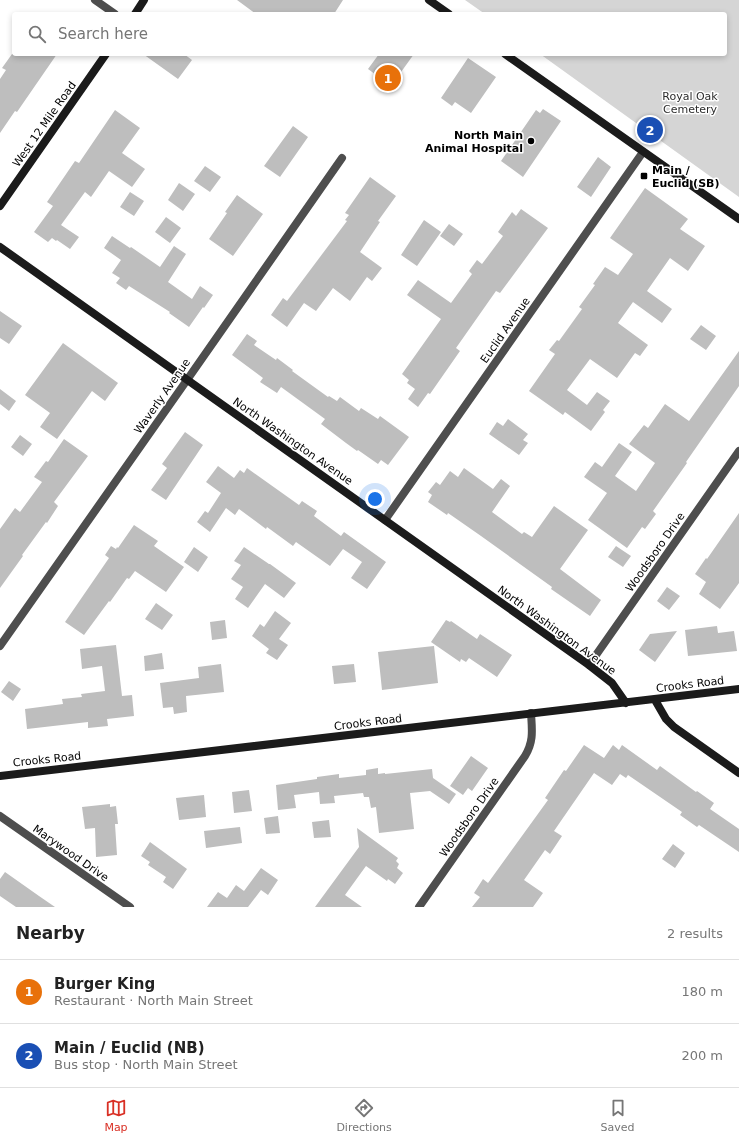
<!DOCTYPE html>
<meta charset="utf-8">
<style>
body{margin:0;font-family:"DejaVu Sans",sans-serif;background:#f6f6f6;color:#222}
.you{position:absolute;left:375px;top:499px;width:14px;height:14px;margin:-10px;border:3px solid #fff;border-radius:50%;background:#1a73e8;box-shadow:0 0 0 6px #1a73e833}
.badge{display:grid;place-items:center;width:26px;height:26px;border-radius:50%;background:#d93025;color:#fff;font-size:13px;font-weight:700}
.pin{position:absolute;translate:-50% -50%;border:2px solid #fff;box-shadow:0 1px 4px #0006}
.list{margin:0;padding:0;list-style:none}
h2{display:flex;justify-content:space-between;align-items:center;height:52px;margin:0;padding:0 16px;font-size:17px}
h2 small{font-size:13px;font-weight:400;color:#767676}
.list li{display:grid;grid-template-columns:26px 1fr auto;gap:12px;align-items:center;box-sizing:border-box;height:64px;padding:0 16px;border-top:1px solid #e0e0e0}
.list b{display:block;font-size:15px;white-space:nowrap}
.list p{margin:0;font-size:13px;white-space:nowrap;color:#767676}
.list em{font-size:13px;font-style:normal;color:#767676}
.icon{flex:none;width:22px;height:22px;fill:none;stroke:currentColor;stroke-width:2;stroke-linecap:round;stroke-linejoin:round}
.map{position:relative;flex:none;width:739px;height:907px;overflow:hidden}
.search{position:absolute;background:#fff;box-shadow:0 2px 6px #0003;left:12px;right:12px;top:12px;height:44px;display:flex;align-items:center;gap:10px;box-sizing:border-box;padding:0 14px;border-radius:4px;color:#767676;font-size:15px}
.sheet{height:180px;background:#fff}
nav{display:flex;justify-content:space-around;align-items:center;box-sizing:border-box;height:56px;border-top:1px solid #e0e0e0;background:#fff;font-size:11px;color:#767676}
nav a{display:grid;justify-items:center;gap:2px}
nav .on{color:#d93025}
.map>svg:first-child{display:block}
</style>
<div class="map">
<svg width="739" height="907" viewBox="0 0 739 907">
<rect width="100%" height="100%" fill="#fff"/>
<path fill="#d5d5d5" d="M465,0H739V197L540,54H725V14H485Z"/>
<path fill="#bebebe" d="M237,0H343L334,14H256Z
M12,54H57L17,112L15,111L0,133V79L6,70L2,68Z
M143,54H184L192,60L178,79Z
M379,54H414L391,86L368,69Z
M468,58L496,77L471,113L455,102L452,106L441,98Z
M543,109L561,121L523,177L501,161L536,110L540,113Z
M115,110L140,128L122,153L145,169L132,187L109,171L91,197L85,192L61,225L79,237L70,249L57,240L56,241L52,238L48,242L34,232L53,206L47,202L75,161L79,163Z
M293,126L308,137L280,177L264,166Z
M598,157L611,167L591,197L577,187Z
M205,166L221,177L210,192L194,181Z
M370,177L396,196L378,221L380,222L360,252L382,268L372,281L367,277L350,301L333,288L316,311L304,303L287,327L271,315L283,298L287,301L347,221L345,220L349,215L345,213Z
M179,183L195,194L183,211L168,200Z
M645,188L688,219L680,229L705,246L688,271L670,258L647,291L672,309L662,323L633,302L618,323L648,345L640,356L635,353L617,378L590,359L567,390L587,405L597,392L610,401L603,410L605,412L591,431L565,412L563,415L529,391L555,354L549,350L557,340L559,341L582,309L579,307L595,285L593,284L605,267L618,275L633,254L610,238Z
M130,192L144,201L134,216L120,207Z
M237,195L263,214L233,256L209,239L227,213L225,212Z
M521,209L548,228L500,293L496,291L456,348L460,351L430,394L428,393L418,407L408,399L415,389L407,383L409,380L402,374L441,319L407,295L418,280L451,303L472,274L469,271L477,260L482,264L503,236L498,232L512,212L516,216Z
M166,217L181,228L170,243L155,232Z
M424,220L441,232L417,266L401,255Z
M449,224L463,234L454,246L440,236Z
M112,236L130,248L131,247L160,267L174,246L186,254L168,282L192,299L200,286L213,295L204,308L203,307L189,327L169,313L170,312L129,286L126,290L116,283L120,278L112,273L121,260L104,248Z
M0,311L22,326L9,344L0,338Z
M701,325L716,336L706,350L690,339Z
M247,334L257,341L254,345L276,360L277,358L293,370L292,371L328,397L329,396L337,401L340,397L359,411L361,408L378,419L380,416L409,437L388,465L381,460L378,464L358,450L357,451L346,443L321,424L325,419L281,387L277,393L260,382L263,378L232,355Z
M63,343L118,383L105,401L92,391L57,439L40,427L50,413L25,395Z
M739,351V386L702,439L686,462L687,463L653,511L656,514L645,529L642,527L627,548L588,520L607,493L584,477L595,462L602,467L619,443L632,452L615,476L636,491L655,463L629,444L644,425L648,428L665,404L689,421Z
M0,389L16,401L9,411L0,404Z
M508,419L528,434L523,440L528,443L519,455L489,434L497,422L503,426Z
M185,432L203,445L166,500L151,490L167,468L162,464Z
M20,435L32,444L23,456L11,447Z
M64,439L88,456L54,502L58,506L47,523L46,522L22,555L23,556L0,588V529L15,508L20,512L42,482L34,477L46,461L48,462Z
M218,466L234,478L240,470L244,473L247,468L299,505L302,501L317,511L314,516L341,536L344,532L386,562L367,589L351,578L362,562L343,549L330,566L296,542L293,546L267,527L266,529L239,509L235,515L226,508L210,532L197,522L205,511L208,513L221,493L206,482Z
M464,468L493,489L501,479L510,486L492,512L522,534L524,532L532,537L554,506L588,530L560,569L601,600L590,616L551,589L552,587L481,536L448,513L447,515L428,502L432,495L428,492L436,482L440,485L450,471L458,477Z
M739,513V583L720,609L699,594L706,582L695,574L706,558L707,559Z
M134,525L158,541L154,546L184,567L166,592L135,571L129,579L127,578L110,602L109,601L84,635L65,622L109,558L105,555L111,546L116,549L117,547L118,548Z
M616,546L631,556L623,567L608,557Z
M194,547L208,557L198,572L184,562Z
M244,547L269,564H270L296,583L284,598L265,584L248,608L235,599L243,587L231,579L241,565L234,561Z
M667,587L680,596L669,610L657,601Z
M156,603L173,615L162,630L145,619Z
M275,611L291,623L279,639L288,645L277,660L266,653L269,649L252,636L260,624L264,627Z
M225,620L227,638L212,640L210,622Z
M446,620L450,622L451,621L477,639L480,634L512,655L497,677L469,658L466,662L461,659L460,662L431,642Z
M717,626L718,633L734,631L737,651L688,656L685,630Z
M677,631L655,662L639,650L650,634Z
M116,645L122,696L132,695L134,716L107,719L108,726L88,728V722L27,729L25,709L63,704L62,699L82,697L81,694L105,691L102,666L82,669L80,649Z
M434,646L438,683L382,690L378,652Z
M162,653L164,669L145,671L144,656Z
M221,664L224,692L186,696L187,712L174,714L173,707L163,708L160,683L199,678L198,667Z
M354,664L356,682L334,684L332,666Z
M9,681L21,689L13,701L1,692Z
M584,745L604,758L613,745L619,750L622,745L657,770L660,766L696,792L697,791L714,803L710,809L739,829V852L699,825L697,827L680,815L682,812L628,775L626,778L620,774L612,785L594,773L554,831L562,836L550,854L545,850L524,880L543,893L533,907H472L480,897L474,893L483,879L488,883L548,800L545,798L564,770L566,771Z
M471,756L488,768L472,791L468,788L463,795L450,786Z
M378,768V774L385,773V774L432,769L433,778L456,794L449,804L430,791L410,793L414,829L379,833L376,807L371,808L369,797H364L363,793L334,796L335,803L320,804L319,792L294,795L296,808L278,810L276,785L317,779V777L339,774V778L366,775V770Z
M249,790L252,811L234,813L232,792Z
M204,795L206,817L179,820L176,798Z
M110,804V807L116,806L118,824H115L117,855L96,857L95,828L85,829L82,807Z
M278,816L280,833L266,834L264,818Z
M329,820L331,837L314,838L312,822Z
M240,827L242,843L206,848L204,831Z
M357,828L398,858L396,861L399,864L397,868L403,873L395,884L388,879L387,881L366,866L345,895L362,907H315L359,847Z
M150,842L187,869L173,889L163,882L166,877L148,865L150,862L141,856Z
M673,844L685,853L675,868L662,859Z
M261,868L278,880L268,895L261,890L248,907H207L218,892L227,898L236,885L244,891Z
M5,872L39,896L55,907H16L0,896V879Z"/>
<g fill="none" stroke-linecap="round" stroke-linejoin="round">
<path stroke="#4e4e4e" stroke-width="8" d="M95,0L115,14
M385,520L643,152
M0,646L187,380L342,158
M589,665L739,451
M0,816L130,907
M419,907L525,756C534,741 532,730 531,713"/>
<path stroke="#1b1b1b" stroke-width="8" d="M429,0L449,14
M135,14L144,0
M505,54L739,219
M0,206L106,54
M0,247L589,665L612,683L626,703
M655,700L666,719L674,727L739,773
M0,776L739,689"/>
</g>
<g fill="#000" stroke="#fff" stroke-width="1.5">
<circle cx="531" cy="141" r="4"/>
<rect x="640" y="172" width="8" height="8" rx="2"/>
</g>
<g text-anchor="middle" stroke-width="3" stroke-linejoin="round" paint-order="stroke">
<g font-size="11" fill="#2c2c2c" stroke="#fff">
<text x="690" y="100">Royal Oak<tspan x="690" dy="13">Cemetery</tspan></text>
</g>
<g font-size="11" fill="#000" stroke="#fff">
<text transform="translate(44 124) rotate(-55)" y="4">West 12 Mile Road</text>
<text transform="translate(505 330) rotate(-55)" y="4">Euclid Avenue</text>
<text transform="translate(162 396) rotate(-55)" y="4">Waverly Avenue</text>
<text transform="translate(293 441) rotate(35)" y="4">North Washington Avenue</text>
<text transform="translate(655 552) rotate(-55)" y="4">Woodsboro Drive</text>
<text transform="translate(557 630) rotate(36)" y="4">North Washington Avenue</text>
<text transform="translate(690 684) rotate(-7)" y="4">Crooks Road</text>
<text transform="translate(368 722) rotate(-7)" y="4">Crooks Road</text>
<text transform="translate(47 759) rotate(-6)" y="4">Crooks Road</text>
<text transform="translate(469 817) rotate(-55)" y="4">Woodsboro Drive</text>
<text transform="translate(71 853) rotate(35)" y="4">Marywood Drive</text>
</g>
<g font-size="11" font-weight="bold" fill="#000" stroke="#fff" text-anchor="end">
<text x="523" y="139">North Main<tspan x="523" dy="13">Animal Hospital</tspan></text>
<text x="652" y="174" text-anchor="start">Main /<tspan x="652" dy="13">Euclid (SB)</tspan></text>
</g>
</g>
</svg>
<div class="you"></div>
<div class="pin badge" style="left:388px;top:78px;background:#e8710a">1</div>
<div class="pin badge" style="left:650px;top:130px;background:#1a4fb4">2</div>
<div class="search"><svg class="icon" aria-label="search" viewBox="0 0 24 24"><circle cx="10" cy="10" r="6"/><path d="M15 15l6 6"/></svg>Search here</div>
</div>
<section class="sheet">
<h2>Nearby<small>2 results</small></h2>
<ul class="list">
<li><span class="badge" style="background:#e8710a">1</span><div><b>Burger King</b><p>Restaurant · North Main Street</p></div><em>180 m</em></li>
<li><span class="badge" style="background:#1a4fb4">2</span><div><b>Main / Euclid (NB)</b><p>Bus stop · North Main Street</p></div><em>200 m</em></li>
</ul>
</section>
<nav>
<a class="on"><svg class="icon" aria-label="map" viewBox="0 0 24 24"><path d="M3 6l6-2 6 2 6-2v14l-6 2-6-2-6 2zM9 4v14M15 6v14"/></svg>Map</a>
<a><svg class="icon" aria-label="directions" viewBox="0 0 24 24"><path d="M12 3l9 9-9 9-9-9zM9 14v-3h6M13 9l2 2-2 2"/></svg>Directions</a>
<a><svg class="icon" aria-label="saved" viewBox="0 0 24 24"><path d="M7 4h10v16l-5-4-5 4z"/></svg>Saved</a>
</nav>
